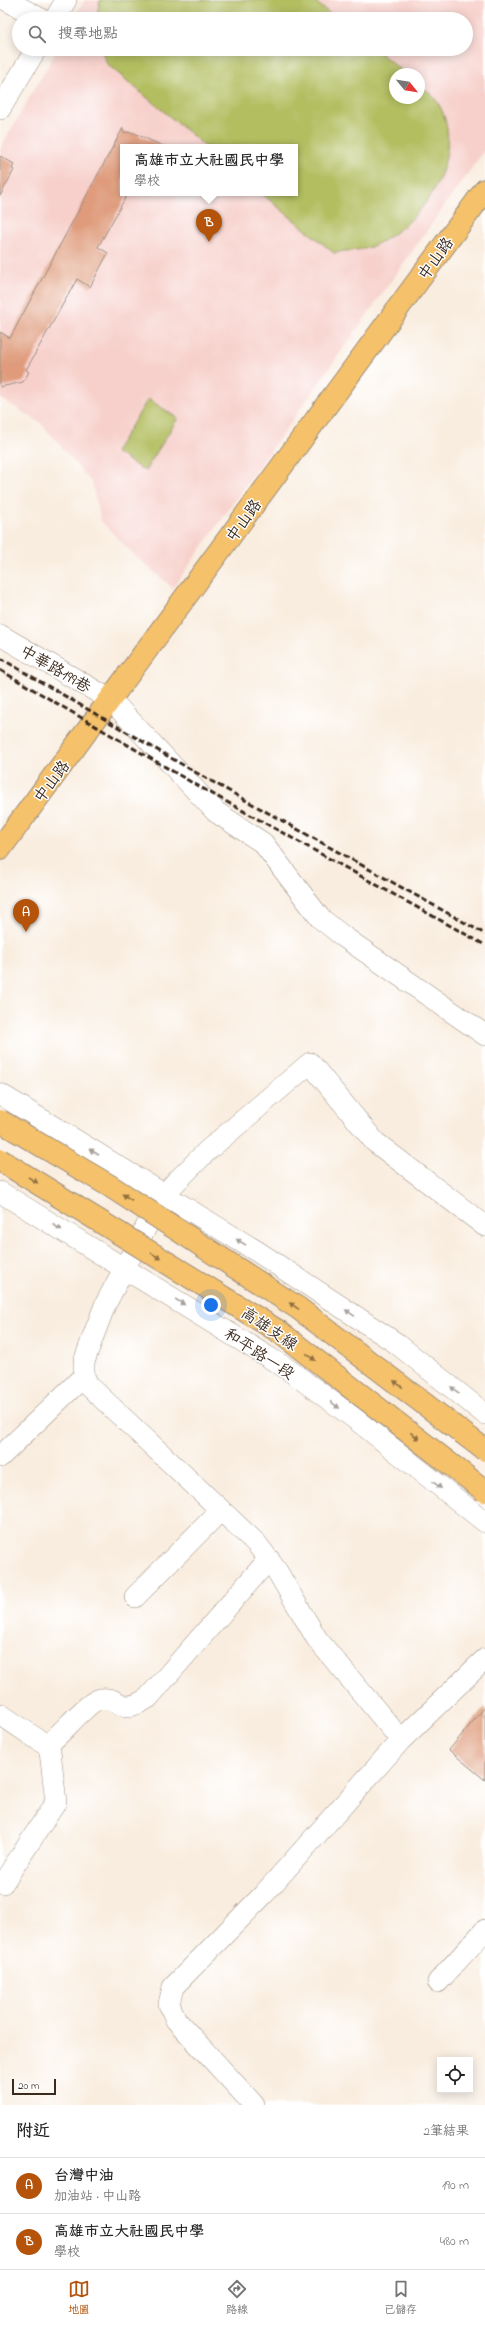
<!DOCTYPE html>
<html lang="zh-TW">
<meta charset="utf-8">
<style>
body{margin:0;font-family:"Indie Flower","LXGW WenKai TC",sans-serif;background:#f6f6f6;color:#222}
.controls{position:absolute;right:12px;bottom:12px;display:grid;overflow:hidden;border-radius:0px;box-shadow:0 2px 10px #0003}
.controls button{width:36px;height:36px;display:grid;place-items:center;padding:0;border:0;border-bottom:1px solid #e0e0e0;background:#fff;color:#222;font:20px sans-serif}
.compass{position:absolute;left:389px;top:68px;width:36px;height:36px;border-radius:50%;background:#fff;box-shadow:0 2px 10px #0003;rotate:120deg}
.scale{position:absolute;left:12px;bottom:10px;width:44px;box-sizing:border-box;padding-left:4px;border:2px solid #3b2a1e;border-top:0;font-size:11px;line-height:14px;white-space:nowrap;color:#3b2a1e;-webkit-text-stroke:3px #fff;paint-order:stroke}
.you{position:absolute;left:211px;top:1305px;width:14px;height:14px;margin:-10px;border:3px solid #fff;border-radius:50%;background:#1a73e8;box-shadow:0 0 0 6px #1a73e833}
.badge{display:grid;place-items:center;width:26px;height:26px;border-radius:50%;background:#b45309;color:#fff;font-size:13px;font-weight:700}
.pin{position:absolute;translate:-50% -33px;filter:drop-shadow(0 1px 2px #0008)}
.pin::after{content:'';position:absolute;top:21px;width:14px;height:12px;background:inherit;clip-path:polygon(0 0,100% 0,50% 100%)}
.popup{position:absolute;left:120px;top:144px;width:178px;height:52px;box-sizing:border-box;display:grid;place-content:center;border-radius:0px;background:#fff;filter:drop-shadow(0 1px 3px #0005);font-size:13px;white-space:nowrap;color:#767676}
.popup b{font-size:15px;color:#222}
.popup::after{content:'';position:absolute;left:50%;top:100%;margin-left:-8px;border:8px solid transparent;border-top-color:#fff}
.list{margin:0;padding:0;list-style:none}
h2{display:flex;justify-content:space-between;align-items:center;height:52px;margin:0;padding:0 16px;font-size:17px}
h2 small{font-size:13px;font-weight:400;color:#767676}
.list li{display:grid;grid-template-columns:26px 1fr auto;gap:12px;align-items:center;box-sizing:border-box;height:56px;padding:0 16px;border-top:1px solid #e0e0e0}
.list b{display:block;font-size:15px;white-space:nowrap}
.list p{margin:0;font-size:13px;white-space:nowrap;color:#767676}
.list em{font-size:13px;font-style:normal;color:#767676}
.icon{flex:none;width:22px;height:22px;fill:none;stroke:currentColor;stroke-width:2;stroke-linecap:round;stroke-linejoin:round}
.map{position:relative;flex:none;width:485px;height:2105px;overflow:hidden}
.search{position:absolute;background:#fff;box-shadow:0 2px 10px #0003;left:12px;right:12px;top:12px;height:44px;display:flex;align-items:center;gap:10px;box-sizing:border-box;padding:0 14px;border-radius:22px;color:#767676;font-size:15px}
.sheet{height:164px;background:#fff}
nav{display:flex;justify-content:space-around;align-items:center;box-sizing:border-box;height:56px;border-top:1px solid #e0e0e0;background:#fff;font-size:11px;color:#767676}
nav a{display:grid;justify-items:center;gap:2px}
nav .on{color:#b45309}
.map>svg:first-child{display:block}
</style>
<div class="map">
<svg width="485" height="2105" viewBox="0 0 485 2105">
<rect width="100%" height="100%" fill="#fff"/>
<filter id="ink" filterUnits="userSpaceOnUse"><feTurbulence type="fractalNoise" baseFrequency=".025" numOctaves="2"/><feDisplacementMap in="SourceGraphic" scale="8" xChannelSelector="R" yChannelSelector="G"/><feConvolveMatrix kernelMatrix="1 2 1 2 8 2 1 2 1" color-interpolation-filters="sRGB"/></filter>
<filter id="wash" filterUnits="userSpaceOnUse"><feTurbulence type="fractalNoise" baseFrequency=".012" numOctaves="4" result="noise"/><feDisplacementMap in="SourceGraphic" scale="16" xChannelSelector="R" yChannelSelector="G"/><feGaussianBlur stdDeviation="0.9" result="paint"/><feColorMatrix in="noise" values="0 0 0 0 0 0 0 0 0 0 0 0 0 0 0 0 0 1.4 0 .05"/><feComposite in="paint" operator="in"/></filter>
<g filter="url(#wash)">
<rect width="100%" height="100%" fill="#f9eddf"/>
<path fill="#f7d0cb" fill-rule="evenodd" d="M85,0H485V149L173,588L134,555L101,521L92,483L41,423L0,398V149L57,49H466V19H74ZM395,74H419V98H395ZM123,147H295V193H123Z"/>
<path fill="#b2be60" stroke="#76743f" d="M100,0H313L337,19H96Z
M101,49H375L406,74H395V98H419V84C426,90 434,96 438,103C463,145 436,202 401,228C392,235 378,245 367,248C356,251 345,250 334,253L261,193H295V147H206L107,64Z
M148,399L178,418L145,471L115,452Z"/>
<g id="blocks">
<path fill="#df9b7c" d="M123,128V132L134,133L165,147H123V193H128L98,247L108,253L90,287L77,279L26,370L29,372L23,382L0,387V332L10,338Z
M0,156L14,164L12,169L14,170L0,196Z
M485,1707V1780L449,1750Z"/>
</g>
</g>
<g filter="url(#ink)">
<use href="#blocks" fill-opacity="0" stroke="#9a8c7e" stroke-width="1"/>
<g fill="none" stroke-linecap="round" stroke-linejoin="round">
<defs>
<path id="minor" d="M6,0L41,19
M55,19L66,0
M0,109L36,49
M0,635L111,700L216,812L263,843L320,918L344,937L485,1035
M0,1094L258,1252L396,1343L485,1414
M0,1192L286,1368L358,1421L485,1522
M0,1457L84,1376
M135,1597L221,1510
M0,1714L43,1743H49C61,1735 88,1701 100,1699C122,1696 118,1717 148,1698L269,1559
M401,1740L317,1639L277,1571L257,1544L88,1385L84,1376V1362L94,1334L105,1305L163,1195L207,1151L310,1063L375,1142L485,1226
M3,1883L56,1802L49,1743
M438,1982L485,1930
M254,2105L176,2020L169,2004L173,1987L263,1895L401,1740L485,1659"/>
<path id="major" d="M0,849L485,190"/>
</defs>
<use href="#minor" stroke="#9a8c7e" stroke-width="22"/>
<use href="#major" stroke="#9a8c7e" stroke-width="24"/>
<use href="#minor" stroke="#fff" stroke-width="21"/>
<use href="#major" stroke="#f5c16b" stroke-width="22"/>
<path stroke="#3b2a1e" stroke-width="3" stroke-dasharray="6 3" stroke-linecap="butt" d="M0,658L195,772L485,934
M0,670L191,782L485,945"/>
<defs>
<path id="highway-bridge" d="M0,1121L110,1186L298,1308L485,1450
M0,1160L278,1331L485,1491"/>
</defs>
<use href="#highway-bridge" stroke="#9a8c7e" stroke-width="24" stroke-linecap="butt"/>
<use href="#highway-bridge" stroke="#f5c16b" stroke-width="22"/>
</g>
<defs><path id="oneway-solid" d="M-6-.8H1V-3.2L6.5 0L1 3.2V.8H-6Z"/></defs>
<g fill="#a79f9a">
<use href="#oneway-solid" transform="translate(94 1152) rotate(-148)"/>
<use href="#oneway-solid" transform="translate(57 1227) rotate(31)"/>
<use href="#oneway-solid" transform="translate(241 1242) rotate(-149)"/>
<use href="#oneway-solid" transform="translate(180 1302) rotate(31)"/>
<use href="#oneway-solid" transform="translate(350 1313) rotate(-146)"/>
<use href="#oneway-solid" transform="translate(455 1390) rotate(-141)"/>
<use href="#oneway-solid" transform="translate(335 1405) rotate(36)"/>
<use href="#oneway-solid" transform="translate(437 1485) rotate(38)"/>
</g>
<g fill="#8f6e41">
<use href="#oneway-solid" transform="translate(33 1180) rotate(32)"/>
<use href="#oneway-solid" transform="translate(127 1197) rotate(-147)"/>
<use href="#oneway-solid" transform="translate(156 1256) rotate(32)"/>
<use href="#oneway-solid" transform="translate(294 1306) rotate(-146)"/>
<use href="#oneway-solid" transform="translate(311 1357) rotate(37)"/>
<use href="#oneway-solid" transform="translate(398 1384) rotate(-143)"/>
<use href="#oneway-solid" transform="translate(415 1436) rotate(38)"/>
</g>
</g>
<g text-anchor="middle" stroke-width="3" stroke-linejoin="round" paint-order="stroke">
<g font-size="16" fill="#3b2a1e" stroke="#fff">
<text transform="translate(435 258) rotate(-54)" y="6">中山路</text>
<text transform="translate(243 520) rotate(-54)" y="6">中山路</text>
<text transform="translate(56 668) rotate(30)" y="6">中華路199巷</text>
<text transform="translate(51 781) rotate(-53)" y="6">中山路</text>
<text transform="translate(270 1328) rotate(34)" y="6">高雄支線</text>
<text transform="translate(260 1353) rotate(33)" y="6">和平路一段</text>
</g>
</g>
</svg>
<div class="controls">
<button><svg class="icon" aria-label="locate" viewBox="0 0 24 24"><circle cx="12" cy="12" r="6"/><path d="M12 2v4M12 18v4M2 12h4M18 12h4"/></svg></button>
</div>
<svg class="compass" viewBox="-18 -18 36 36"><path d="M0-13l5 13h-10z" fill="#e53935"/><path d="M0 13l5-13h-10z" fill="#767676"/></svg>
<div class="scale">20 m</div>
<div class="you"></div>
<div class="pin badge" style="left:26px;top:932px">A</div>
<div class="pin badge" style="left:209px;top:242px">B</div>
<div class="popup"><b>高雄市立大社國民中學</b>學校</div>
<div class="search"><svg class="icon" aria-label="search" viewBox="0 0 24 24"><circle cx="10" cy="10" r="6"/><path d="M15 15l6 6"/></svg>搜尋地點</div>
</div>
<section class="sheet">
<h2>附近<small>2筆結果</small></h2>
<ul class="list">
<li><span class="badge">A</span><div><b>台灣中油</b><p>加油站 · 中山路</p></div><em>190 m</em></li>
<li><span class="badge">B</span><div><b>高雄市立大社國民中學</b><p>學校</p></div><em>480 m</em></li>
</ul>
</section>
<nav>
<a class="on"><svg class="icon" aria-label="map" viewBox="0 0 24 24"><path d="M3 6l6-2 6 2 6-2v14l-6 2-6-2-6 2zM9 4v14M15 6v14"/></svg>地圖</a>
<a><svg class="icon" aria-label="directions" viewBox="0 0 24 24"><path d="M12 3l9 9-9 9-9-9zM9 14v-3h6M13 9l2 2-2 2"/></svg>路線</a>
<a><svg class="icon" aria-label="saved" viewBox="0 0 24 24"><path d="M7 4h10v16l-5-4-5 4z"/></svg>已儲存</a>
</nav>
